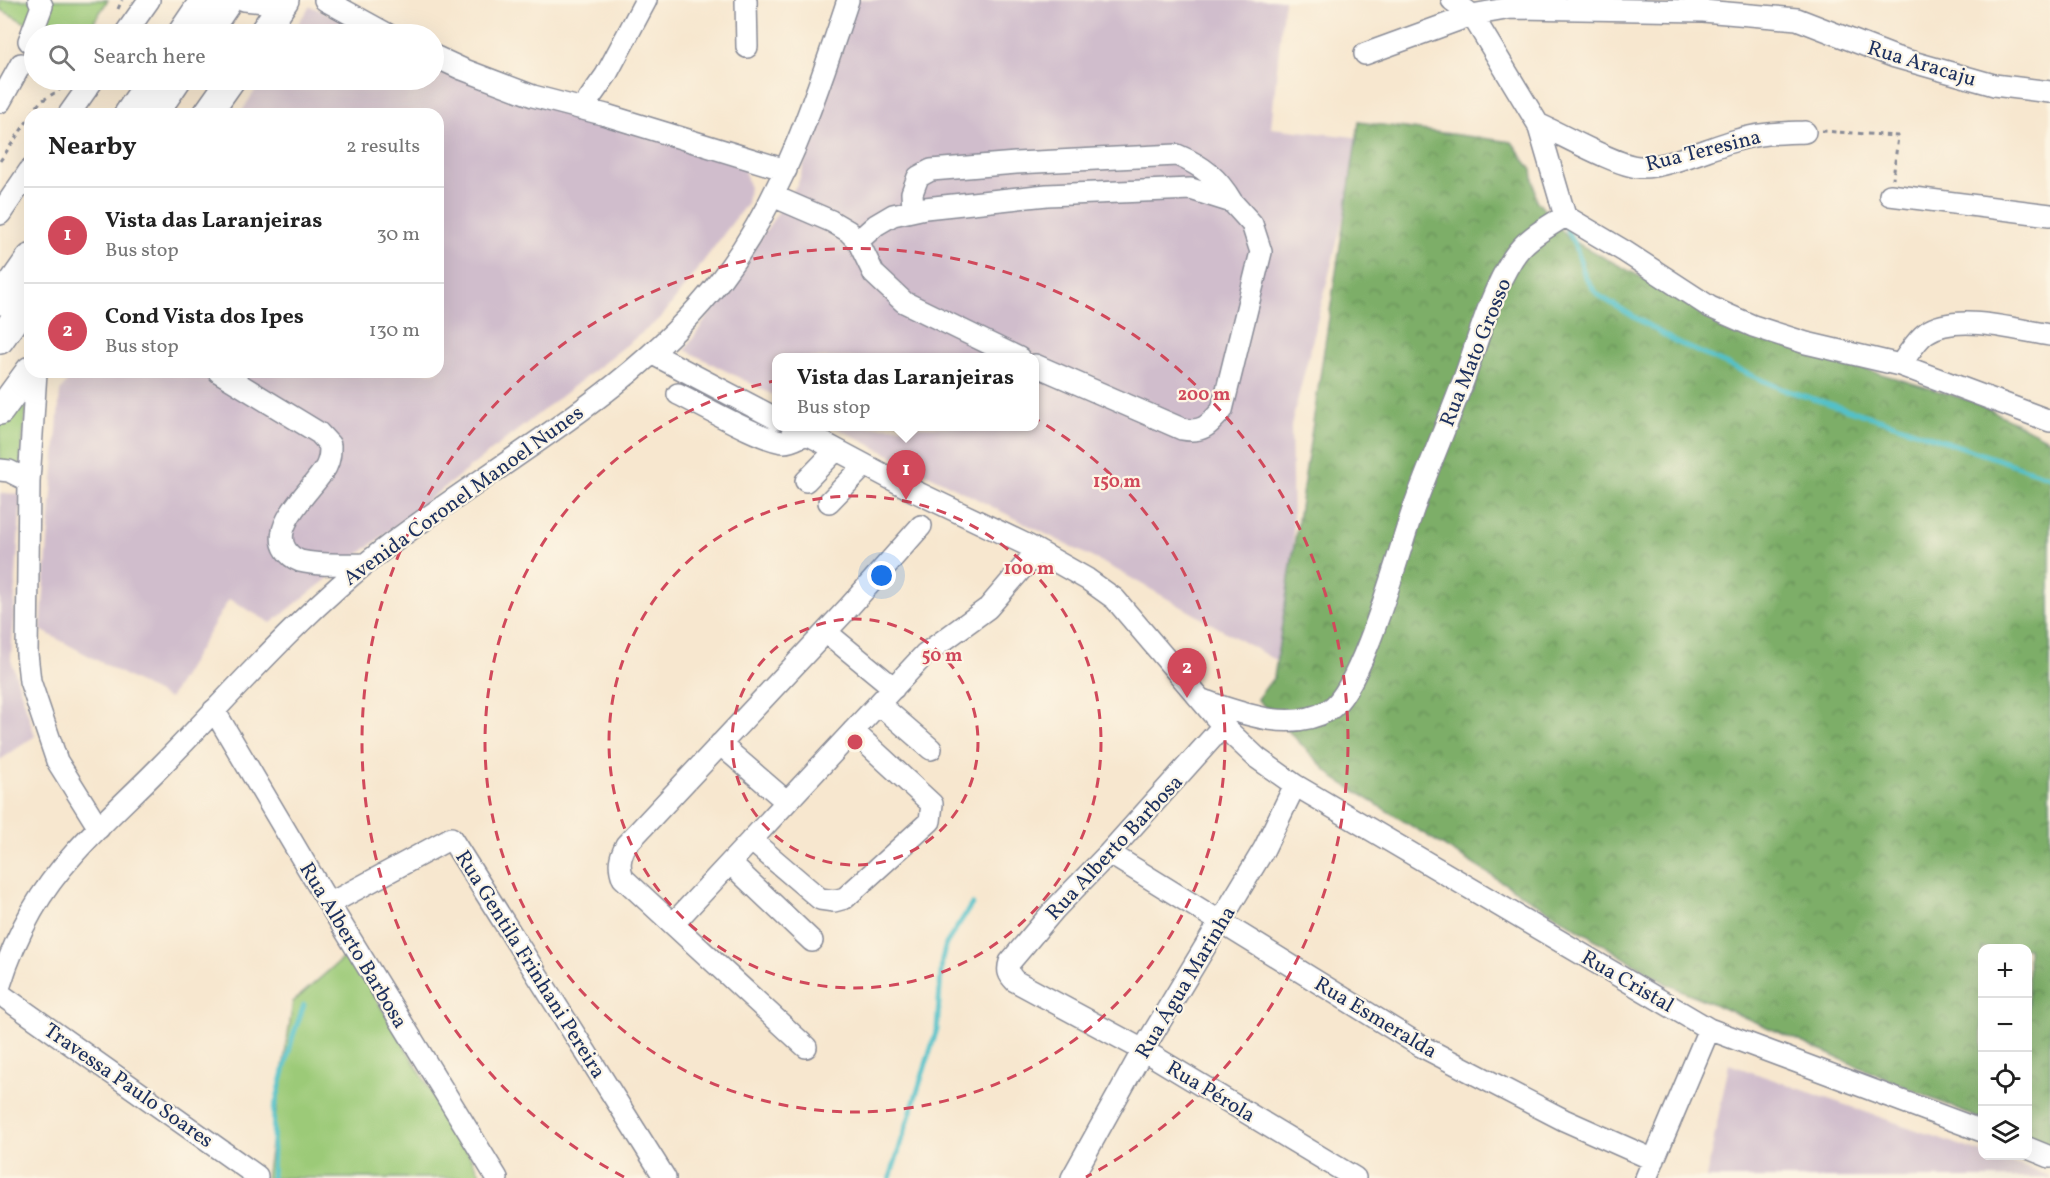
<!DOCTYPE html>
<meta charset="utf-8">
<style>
body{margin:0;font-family:Vollkorn,serif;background:#f6f6f6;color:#222}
.controls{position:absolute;right:18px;bottom:18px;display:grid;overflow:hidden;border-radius:12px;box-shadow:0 6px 24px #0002}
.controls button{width:54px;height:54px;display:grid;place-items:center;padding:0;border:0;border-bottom:2px solid #e0e0e0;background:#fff;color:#222;font:30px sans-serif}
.you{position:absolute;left:882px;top:576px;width:21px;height:21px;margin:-15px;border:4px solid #fff;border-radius:50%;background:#1a73e8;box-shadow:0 0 0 9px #1a73e833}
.badge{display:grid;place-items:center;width:39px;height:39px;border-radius:50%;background:#d1495b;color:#fff;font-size:20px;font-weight:700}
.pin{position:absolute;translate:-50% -50px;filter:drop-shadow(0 2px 3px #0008)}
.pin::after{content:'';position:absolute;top:32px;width:21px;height:18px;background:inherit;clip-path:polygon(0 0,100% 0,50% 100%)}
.popup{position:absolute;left:772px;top:353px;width:267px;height:78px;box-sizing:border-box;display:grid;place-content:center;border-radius:12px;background:#fff;filter:drop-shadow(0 2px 4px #0005);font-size:20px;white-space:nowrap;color:#767676}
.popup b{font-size:22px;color:#222}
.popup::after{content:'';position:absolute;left:50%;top:100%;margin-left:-12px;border:12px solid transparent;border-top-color:#fff}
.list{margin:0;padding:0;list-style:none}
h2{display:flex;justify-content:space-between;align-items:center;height:78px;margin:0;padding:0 24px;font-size:26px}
h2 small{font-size:20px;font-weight:400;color:#767676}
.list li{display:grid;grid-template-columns:39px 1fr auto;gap:18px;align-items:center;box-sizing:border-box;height:96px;padding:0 24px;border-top:2px solid #e0e0e0}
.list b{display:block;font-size:22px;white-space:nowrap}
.list p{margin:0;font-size:20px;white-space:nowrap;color:#767676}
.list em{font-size:20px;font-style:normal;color:#767676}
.icon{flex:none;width:33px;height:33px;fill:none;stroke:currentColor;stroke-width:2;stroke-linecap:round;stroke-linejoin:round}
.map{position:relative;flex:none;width:2050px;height:1178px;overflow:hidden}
.search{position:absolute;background:#fff;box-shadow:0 6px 24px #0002;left:24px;top:24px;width:420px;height:66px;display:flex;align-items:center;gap:15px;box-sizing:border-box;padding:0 21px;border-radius:33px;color:#767676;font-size:22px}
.panel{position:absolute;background:#fff;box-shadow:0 6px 24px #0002;left:24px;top:108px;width:420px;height:270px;border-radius:18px}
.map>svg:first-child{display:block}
</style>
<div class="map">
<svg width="2050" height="1178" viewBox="0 0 2050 1178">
<defs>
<pattern id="forest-crowns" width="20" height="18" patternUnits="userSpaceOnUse" patternTransform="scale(1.5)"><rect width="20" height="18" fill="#7dae68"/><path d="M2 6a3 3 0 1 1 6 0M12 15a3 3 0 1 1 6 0" fill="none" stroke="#668e59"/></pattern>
</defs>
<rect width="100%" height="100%" fill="#fcf5e5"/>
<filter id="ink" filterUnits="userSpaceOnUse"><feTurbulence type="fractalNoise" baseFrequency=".0167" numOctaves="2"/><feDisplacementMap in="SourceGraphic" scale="12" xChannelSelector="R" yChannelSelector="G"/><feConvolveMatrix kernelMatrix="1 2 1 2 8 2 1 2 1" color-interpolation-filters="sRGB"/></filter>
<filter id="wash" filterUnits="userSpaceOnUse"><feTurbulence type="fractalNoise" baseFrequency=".008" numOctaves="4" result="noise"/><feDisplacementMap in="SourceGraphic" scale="24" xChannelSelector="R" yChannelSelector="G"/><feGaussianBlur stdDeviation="1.35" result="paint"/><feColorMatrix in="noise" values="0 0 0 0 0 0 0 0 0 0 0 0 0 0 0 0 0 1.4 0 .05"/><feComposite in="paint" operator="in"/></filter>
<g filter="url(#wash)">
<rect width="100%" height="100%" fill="#f7e7cf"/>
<path fill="#d0bdcc" d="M857,0H1284L1271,128L1363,138L1291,426L1296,672L1117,570L835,427L1035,426V358H777V397L685,350L798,183Z
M310,6L372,34H291Z
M434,63L722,158L744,169L749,186L747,203L661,318L271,623L229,599L169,699L41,630L60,392L73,372H438V114H240L262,80H434Z
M0,493L21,494L11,660L35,736L0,760Z
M1729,1064L1982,1153V1156H1991L2050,1176V1178H1706Z"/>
<path fill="#9cca78" stroke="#5c7c6b" stroke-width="1.5" d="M0,0H108L86,34H46L0,9Z
M28,394L20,466L0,462V420Z
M349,953L483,1178H266L293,1002Z"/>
<path fill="url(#forest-crowns)" stroke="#4c6e63" stroke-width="1.5" d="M1359,122L1512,142L1532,170L1536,200L1569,239L1748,334L1975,402L2050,440V1147L2028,1139V948H1982V1120L1667,984L1334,778L1257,699L1274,677Z"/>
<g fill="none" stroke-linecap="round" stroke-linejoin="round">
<path stroke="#53c1c9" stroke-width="5" d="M1566,227L1577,250L1585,277L1598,295L1674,341L1782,389L1894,424L2050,477
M272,1178L274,1110L293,1036L304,1005
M890,1178L937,1029L942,959L946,944L972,904"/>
</g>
</g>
<g filter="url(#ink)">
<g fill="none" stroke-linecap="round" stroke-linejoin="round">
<defs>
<path id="minor" d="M244,0L283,4
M325,0L387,34
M746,0L747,47
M1452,0L1472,15L1538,124L1565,216
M125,34L149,0
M29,41L42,6L39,0
M1365,54L1472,15L1511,8L1703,11L1797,19L1895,57L1994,85L2050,92
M434,56L462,69L533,96L606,115L786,170
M0,102L21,64
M582,109L606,75L646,0
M69,114L93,80
M1538,124C1561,134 1617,166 1639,167C1664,169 1711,147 1737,140C1760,133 1782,133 1805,132
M1890,195L2050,215
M773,196L831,221L848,231L858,241L874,274L904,302L1019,358
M913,210L912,193L918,177L931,170L1016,163L1177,155C1203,166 1218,178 1232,202
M0,214L30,170
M1565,216L1624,251L1710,307L1753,326L1806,343L1900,365L2050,421
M858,241L876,225L893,215L925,208L1047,195L1191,189L1232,202L1252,224L1261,252L1222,410C1209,425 1203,433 1182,429L1035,365
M653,354L777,419
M1900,365C1908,355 1916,340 1926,333C1955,312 2017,330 2050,335
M36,372L29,481L27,654L30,681L57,761L99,828
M219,372L319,433L330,445C330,453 330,459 326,467C314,488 269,525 286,550C289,555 295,559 300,561C321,566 344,564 365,564
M678,394C699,404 765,442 784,442C792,442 799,437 806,434
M792,426L912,490L1027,545L1087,579L1115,599L1223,726L1257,758L1295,785L1709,1029L1982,1131
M0,470L9,471L29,481
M806,481L836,450
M829,502L865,465
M826,632L894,688
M1202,700C1241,713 1290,733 1329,710C1363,689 1399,549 1414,507C1430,463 1449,420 1465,376C1479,337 1490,294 1513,258C1525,239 1546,228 1565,216
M879,704L931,749
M214,710L329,904L497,1178
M1223,726L1109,853L1054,910L1010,962C1007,971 1009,975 1015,981L1143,1050L1355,1178
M720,744L787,802
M751,840L820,899L834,901L845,898L930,821L932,804L853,731
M1109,853L1421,1046L1564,1120L1654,1160
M730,863L812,941
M329,904L451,838L665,1178
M673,924L925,654L988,608L1037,551
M0,985C7,962 20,932 32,911C63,856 116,812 160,767C232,694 298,616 379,553C492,465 635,393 722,278C784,196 816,97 848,0
M0,994L257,1176V1178
M806,1047L623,878C618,865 620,857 626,845L850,606L921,526
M2028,1148L2050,1157
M1072,1178L1143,1050L1264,849L1295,785
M1646,1178L1709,1029"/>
<path id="major" d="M181,34L204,0
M206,34L229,0
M262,34L285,0
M128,114L151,80
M154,114L177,80
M207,114L231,80
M0,301L30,258
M0,340L30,297
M0,411L30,370"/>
</defs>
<use href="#minor" stroke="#898b96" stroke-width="24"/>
<use href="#major" stroke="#898b96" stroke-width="30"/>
<path stroke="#898b96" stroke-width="3" stroke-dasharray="4.5 4.5" stroke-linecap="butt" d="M118,9L122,0
M32,114L40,102L67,85
M1822,131L1898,136L1893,179
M0,161L30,117"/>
<use href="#minor" stroke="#fff" stroke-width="21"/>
<use href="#major" stroke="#fff" stroke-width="27"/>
</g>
</g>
<g fill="none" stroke="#d1495b" stroke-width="3" stroke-dasharray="10 8">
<circle cx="855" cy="742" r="123"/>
<circle cx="855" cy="742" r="246"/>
<circle cx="855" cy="742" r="370"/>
<path d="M624 1177A493 493 0 1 1 1086 1177"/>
</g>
<g text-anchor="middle" stroke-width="4.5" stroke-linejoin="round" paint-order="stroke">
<g font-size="21" fill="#1b2f5e" stroke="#fcf5e5">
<text transform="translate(1922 63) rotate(17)" y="7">Rua Aracaju</text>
<text transform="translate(1703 150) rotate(-14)" y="7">Rua Teresina</text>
<text transform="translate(1475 352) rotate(-68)" y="7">Rua Mato Grosso</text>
<text transform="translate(463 495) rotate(-36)" y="7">Avenida Coronel Manoel Nunes</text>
<text transform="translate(1114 847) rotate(-47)" y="7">Rua Alberto Barbosa</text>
<text transform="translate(354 945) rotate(59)" y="7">Rua Alberto Barbosa</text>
<text transform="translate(531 964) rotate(58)" y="7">Rua Gentila Frinhani Pereira</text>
<text transform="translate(1628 981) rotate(30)" y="7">Rua Cristal</text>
<text transform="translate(1185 982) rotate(-59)" y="7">Rua Água Marinha</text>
<text transform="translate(1376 1017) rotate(31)" y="7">Rua Esmeralda</text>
<text transform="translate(129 1085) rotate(35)" y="7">Travessa Paulo Soares</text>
<text transform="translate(1211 1091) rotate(31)" y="7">Rua Pérola</text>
</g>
</g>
<circle cx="855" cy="742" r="9" fill="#d1495b" stroke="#fcf5e5" stroke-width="3"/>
<g font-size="18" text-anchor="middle" font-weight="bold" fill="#d1495b" stroke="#fcf5e5" stroke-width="4.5" stroke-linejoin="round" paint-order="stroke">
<text x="1204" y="400">200 m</text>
<text x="1117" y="487">150 m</text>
<text x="1029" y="574">100 m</text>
<text x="942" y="661">50 m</text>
</g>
</svg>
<div class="controls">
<button>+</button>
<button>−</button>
<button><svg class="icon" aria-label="locate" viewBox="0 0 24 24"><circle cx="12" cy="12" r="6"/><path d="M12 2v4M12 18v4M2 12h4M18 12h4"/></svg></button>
<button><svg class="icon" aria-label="layers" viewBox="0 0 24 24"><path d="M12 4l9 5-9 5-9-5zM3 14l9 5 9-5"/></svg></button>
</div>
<div class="you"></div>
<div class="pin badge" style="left:906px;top:500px">1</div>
<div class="popup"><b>Vista das Laranjeiras</b>Bus stop</div>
<div class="pin badge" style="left:1187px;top:698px">2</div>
<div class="search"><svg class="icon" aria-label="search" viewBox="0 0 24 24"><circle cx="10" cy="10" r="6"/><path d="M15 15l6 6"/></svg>Search here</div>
<section class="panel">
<h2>Nearby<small>2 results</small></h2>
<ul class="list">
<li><span class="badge">1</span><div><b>Vista das Laranjeiras</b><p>Bus stop</p></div><em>30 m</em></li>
<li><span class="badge">2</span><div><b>Cond Vista dos Ipes</b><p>Bus stop</p></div><em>130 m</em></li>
</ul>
</section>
</div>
